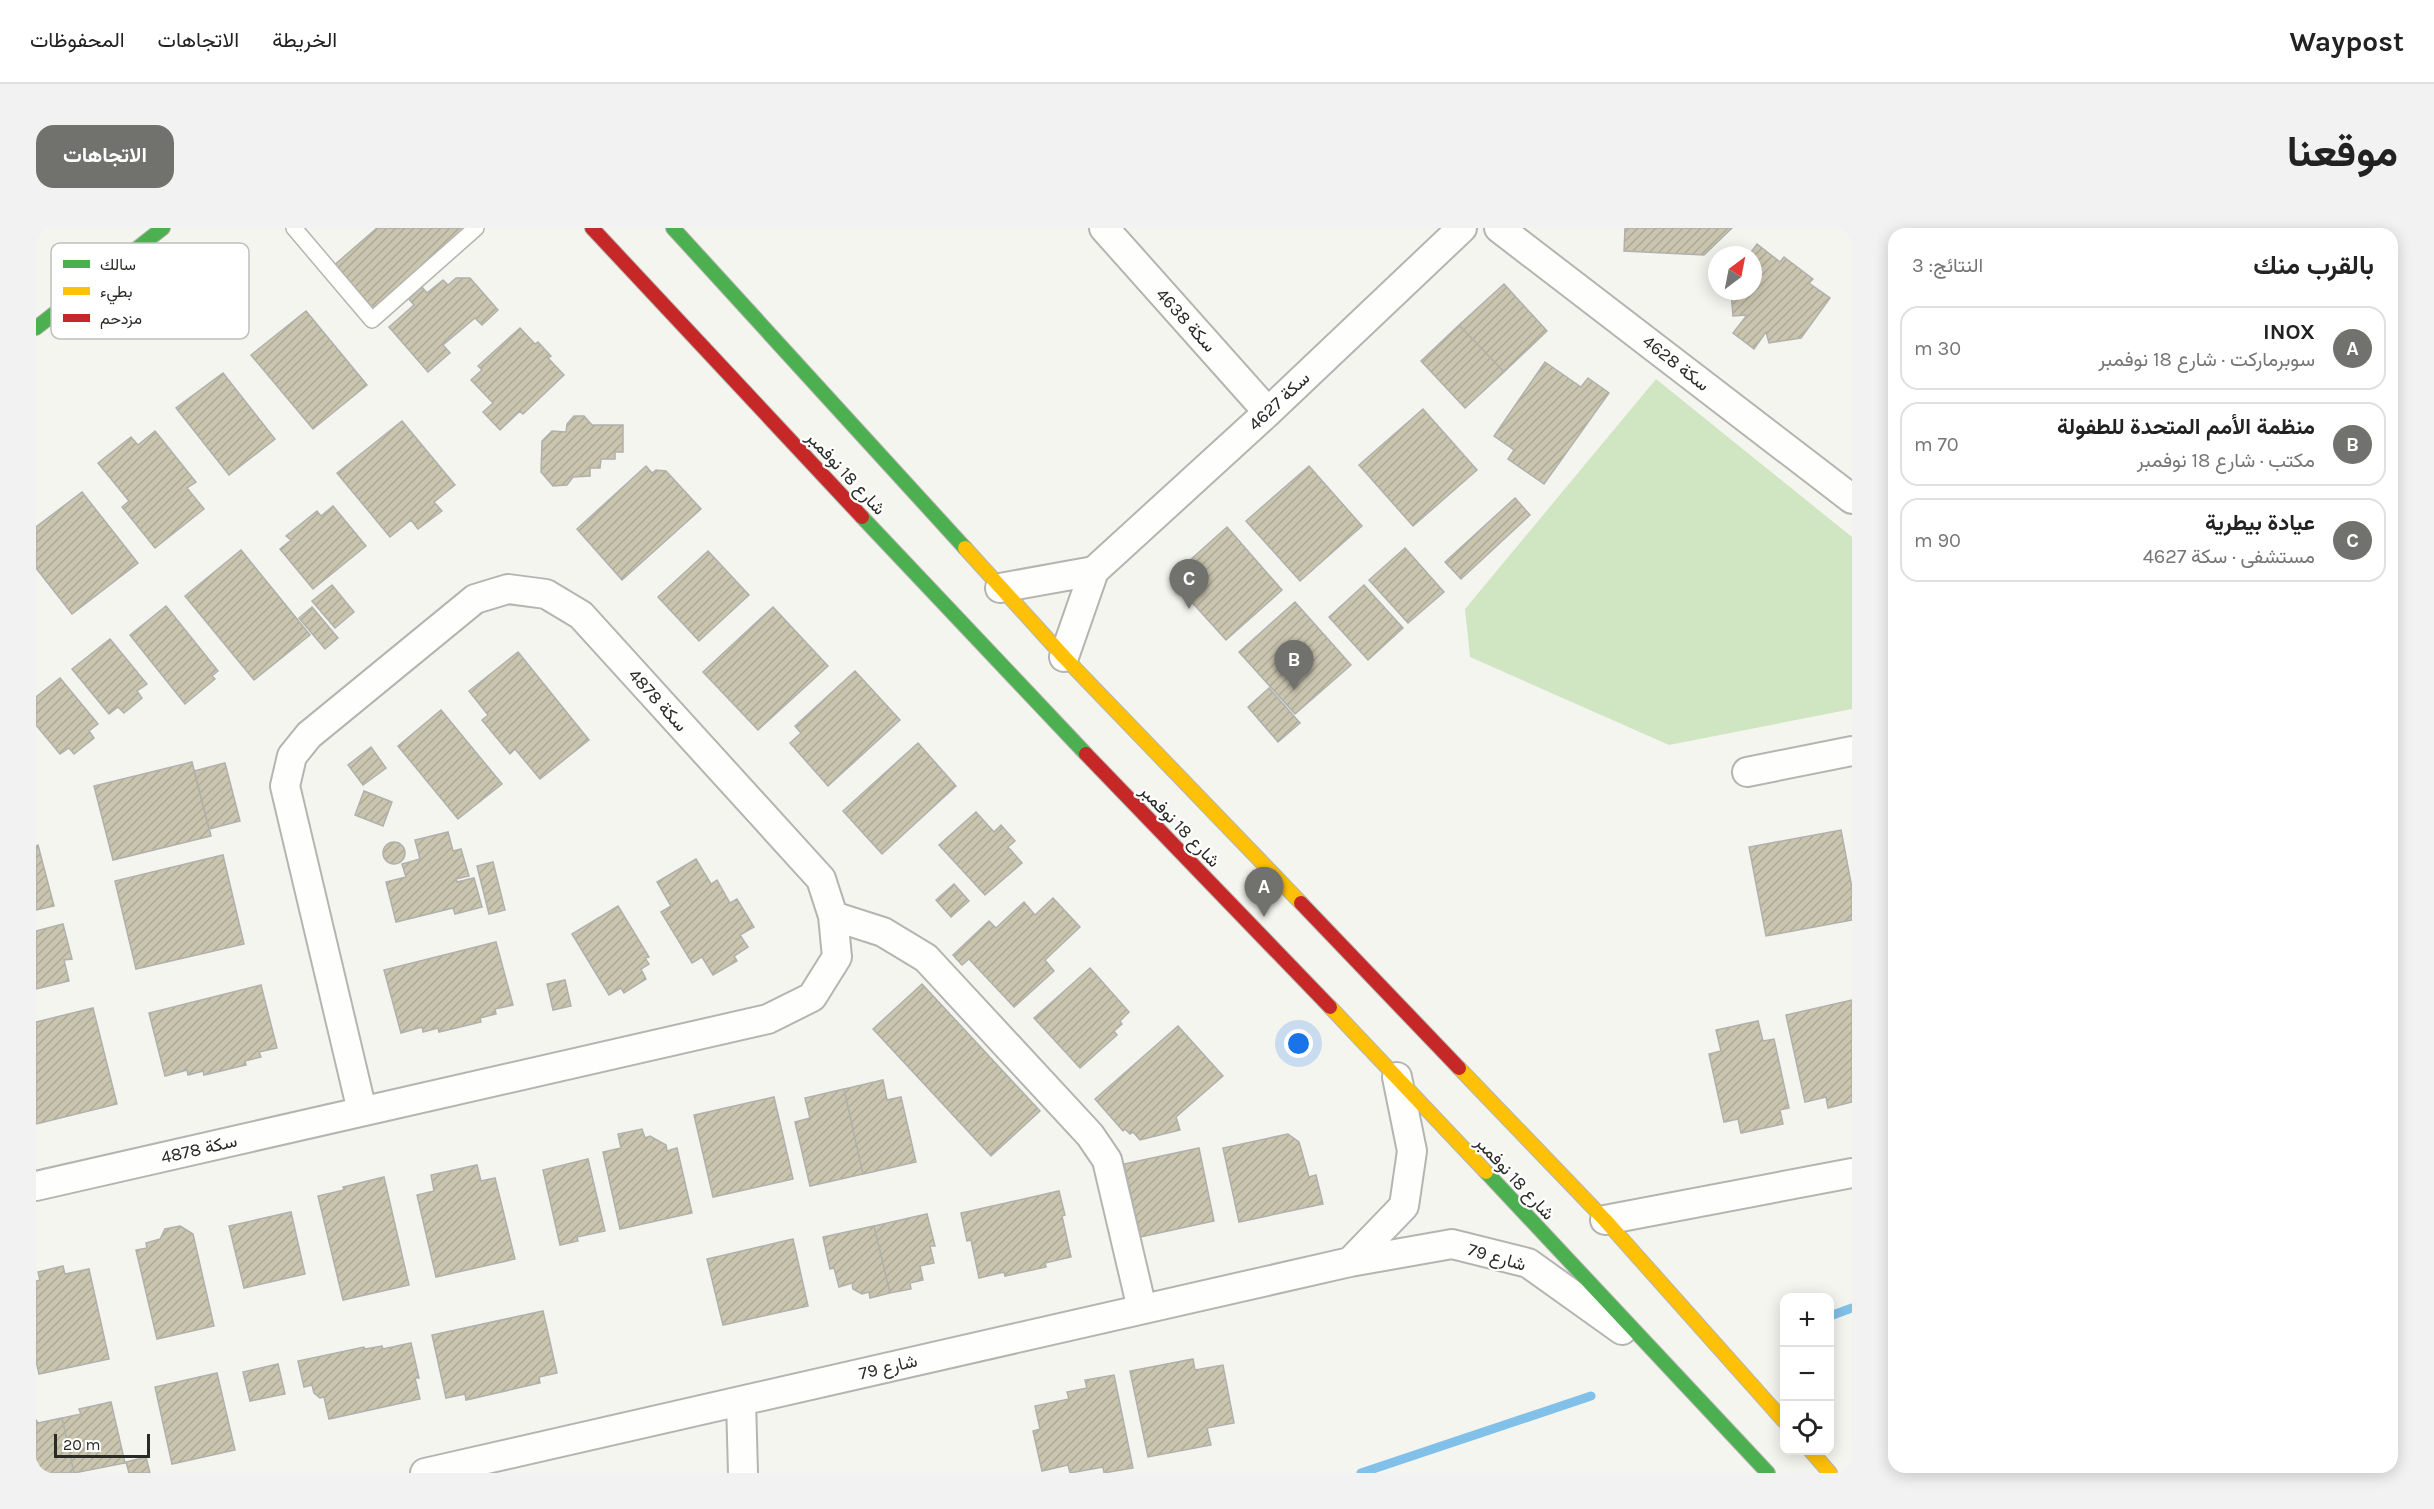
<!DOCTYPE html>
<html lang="ar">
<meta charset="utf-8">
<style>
body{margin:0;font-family:Karla,Vazirmatn,sans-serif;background:#f2f2f2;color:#222;direction:rtl}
.controls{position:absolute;right:18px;bottom:18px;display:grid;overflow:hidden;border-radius:12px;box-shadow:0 3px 15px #0003}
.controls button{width:54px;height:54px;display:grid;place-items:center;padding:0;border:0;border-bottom:2px solid #e0e0e0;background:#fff;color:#222;font:30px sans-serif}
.compass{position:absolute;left:1672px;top:18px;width:54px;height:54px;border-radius:50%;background:#fff;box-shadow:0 3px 15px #0003;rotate:32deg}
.scale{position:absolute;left:18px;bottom:15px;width:96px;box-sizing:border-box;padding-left:6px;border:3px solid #2a2a27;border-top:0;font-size:16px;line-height:21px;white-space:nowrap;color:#2a2a27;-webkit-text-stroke:4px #fff;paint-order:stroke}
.you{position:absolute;left:1263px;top:816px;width:21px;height:21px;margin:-15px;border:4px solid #fff;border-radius:50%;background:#1a73e8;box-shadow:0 0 0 9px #1a73e833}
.badge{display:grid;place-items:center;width:39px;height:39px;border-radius:50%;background:#71716d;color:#fff;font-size:20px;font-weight:700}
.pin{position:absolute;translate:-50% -50px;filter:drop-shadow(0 2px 3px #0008)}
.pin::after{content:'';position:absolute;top:32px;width:21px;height:18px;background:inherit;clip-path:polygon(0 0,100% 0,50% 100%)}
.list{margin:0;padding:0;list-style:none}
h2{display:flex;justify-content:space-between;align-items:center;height:78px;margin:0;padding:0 24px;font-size:26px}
h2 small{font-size:20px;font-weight:400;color:#767676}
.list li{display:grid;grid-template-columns:39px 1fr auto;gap:18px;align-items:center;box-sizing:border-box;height:84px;margin:0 12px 12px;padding:0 12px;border:2px solid #e0e0e0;border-radius:18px}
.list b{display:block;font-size:22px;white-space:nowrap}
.list p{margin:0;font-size:20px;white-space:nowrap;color:#767676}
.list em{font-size:20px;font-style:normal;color:#767676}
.icon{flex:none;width:33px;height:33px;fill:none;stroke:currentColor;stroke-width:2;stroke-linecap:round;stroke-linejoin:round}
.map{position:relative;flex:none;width:1816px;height:1245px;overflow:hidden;direction:ltr;border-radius:18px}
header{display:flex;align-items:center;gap:36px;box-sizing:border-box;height:84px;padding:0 30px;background:#fff;border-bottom:2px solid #e0e0e0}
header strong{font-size:28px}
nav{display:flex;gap:33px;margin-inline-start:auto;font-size:21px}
.intro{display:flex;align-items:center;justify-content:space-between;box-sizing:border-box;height:144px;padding:0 36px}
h1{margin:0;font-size:42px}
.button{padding:15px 27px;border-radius:18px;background:#71716d;color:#fff;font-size:21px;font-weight:700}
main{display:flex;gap:36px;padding:0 36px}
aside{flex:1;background:#fff;border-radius:18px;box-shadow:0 3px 15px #0003}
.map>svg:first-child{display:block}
</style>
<header>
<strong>Waypost</strong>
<nav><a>الخريطة</a><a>الاتجاهات</a><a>المحفوظات</a></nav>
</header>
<div class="intro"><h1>موقعنا</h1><a class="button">الاتجاهات</a></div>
<main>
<aside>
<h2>بالقرب منك<small>النتائج: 3</small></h2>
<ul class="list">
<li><span class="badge">A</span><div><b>INOX</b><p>سوبرماركت · شارع 18 نوفمبر</p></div><em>30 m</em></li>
<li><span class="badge">B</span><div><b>منظمة الأمم المتحدة للطفولة</b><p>مكتب · شارع 18 نوفمبر</p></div><em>70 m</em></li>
<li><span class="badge">C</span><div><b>عيادة بيطرية</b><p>مستشفى · سكة 4627</p></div><em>90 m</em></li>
</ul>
</aside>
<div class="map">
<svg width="1816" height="1245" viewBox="0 0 1816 1245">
<defs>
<pattern id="building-hatch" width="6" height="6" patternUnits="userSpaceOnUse" patternTransform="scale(1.5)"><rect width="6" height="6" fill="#cac5af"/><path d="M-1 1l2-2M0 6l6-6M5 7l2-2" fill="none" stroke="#aea997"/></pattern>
</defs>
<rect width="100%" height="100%" fill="#f5f5f0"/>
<path fill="#d0e6c3" d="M1620,151L1816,309V481L1633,517L1434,429L1429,381Z"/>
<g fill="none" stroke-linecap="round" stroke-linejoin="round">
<path stroke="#81c0e9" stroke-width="9" d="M1794,1088L1816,1080
M1325,1245L1555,1168"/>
</g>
<path fill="url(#building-hatch)" stroke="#b0b0ad" stroke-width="1.5" d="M341,0H424L427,3L335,83L296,39Z
M1589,0H1696L1668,27L1588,23Z
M1721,16L1744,34L1748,29L1777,51L1773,55L1794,70L1765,110L1733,115L1730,104L1718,121L1697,105L1711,87L1697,88L1695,63H1717V27H1713Z
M420,50H434L462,82L446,97L439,90L407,117L414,125L392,144L353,99L378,77L373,71L386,59L391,65L407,52L412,57Z
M1468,56L1511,103L1468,144L1423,97Z
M270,83L331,157L277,201L215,127Z
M1423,97L1468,144L1429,180L1385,133Z
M484,100L499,116L502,114L515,128L512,130L528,147L487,186L484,183L464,202L447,184L457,175L435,152L446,142L442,138Z
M1509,134L1545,159L1552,150L1573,165L1508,256L1472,231L1478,222L1458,208Z
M187,145L239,211L193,247L140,180Z
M1387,181L1441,242L1377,298L1323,237Z
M538,188H548L556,197H587V224H579V231H565L564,240H554V248L537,249L531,257L517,258L505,244L506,213L516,203L530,204L531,196Z
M366,193L419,257L398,274L406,283L382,301L375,292L354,309L301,245Z
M119,203L160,254L151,260L168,281L119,320L86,279L93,273L62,235L95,209L102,217Z
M610,238L616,245L620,242L630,243L665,281L586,352L541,301Z
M1273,238L1326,298L1264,353L1210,293Z
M46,264L102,335L36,386L0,340V299Z
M1479,270L1494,287L1425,351L1409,334Z
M297,278L330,318L277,361L244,321L255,312L250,308L281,283L285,288Z
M1191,299L1246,362L1190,412L1134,350Z
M1369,320L1408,364L1372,395L1333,352Z
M205,322L274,407L218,452L149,368Z
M672,323L713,367L663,413L622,369Z
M296,357L318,384L299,400L276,373Z
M1328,357L1367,400L1332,432L1293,389Z
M1259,374L1315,437L1259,486L1203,424Z
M130,378L182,443L176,448L179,451L149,476L94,407Z
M276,379L302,410L289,421L263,390Z
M737,379L792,438L722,502L667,444Z
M74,411L111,456L101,463L106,470L88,485L82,479L73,486L36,441Z
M482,424L553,512L504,551L479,521L474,526L446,492L452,487L433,463Z
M819,443L864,492L792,558L754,515L765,505L759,498Z
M24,450L62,496L53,503L58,510L38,526L33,520L24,526L0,497V469Z
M1233,460L1264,495L1242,514L1212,479Z
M405,482L466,556L422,591L362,518Z
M882,515L920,558L846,626L807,583Z
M335,519L350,540L327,557L312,537Z
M156,534L175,608L77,632L58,558Z
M189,535L204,593L173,601L158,543Z
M328,563L356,574L347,598L319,587Z
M940,584L958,604L965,597L979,613L972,619L986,635L949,667L903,617Z
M1805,602L1816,660V692L1730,708L1713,619Z
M412,604L417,623L425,621L433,648L420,651L421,654L438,650L446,679L419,686L417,680L360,694L350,654L370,649L366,636L384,631L379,612Z
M347 625a11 11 0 1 1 22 0a11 11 0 1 1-22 0Z
M2,617L18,678L0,682V618Z
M187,627L208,716L100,741L79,653Z
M660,631L675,656L681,652L694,675L701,671L718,699L704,707L712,719L698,728L701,733L677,747L666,729L656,735L625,684L635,678L621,654Z
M457,634L469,682L453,686L441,638Z
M918,656L933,673L915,689L900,672Z
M1017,670L1044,699L1009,732L1018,743L978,779L933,731L926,737L917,727L953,693L960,700L988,674L999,687Z
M582,678L613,729L609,730L613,736L605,741L610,751L588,765L585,760L573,767L536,706Z
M27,696L36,731L28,732L33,753L0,761V703Z
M460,714L477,777L459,781L460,786L444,790L445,794L403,804L402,800L387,804L386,799L365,805L348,742Z
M1054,740L1093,784L1084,793L1086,796L1078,803L1081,807L1044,840L998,790Z
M529,752L535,778L517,782L511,756Z
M886,756L1004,883L955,928L837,801Z
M225,757L241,820L223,824L225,829L209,833L210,837L168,847L167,843L152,847L151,842L129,848L113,785Z
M1816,772V874L1792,880L1790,869L1769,874L1750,787Z
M57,780L81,876L0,896V794Z
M1722,793L1727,813L1738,811L1753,880L1744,882L1747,896L1705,905L1702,891L1688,894L1673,826L1685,823L1680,802Z
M1142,798L1187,848L1140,889L1144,902L1104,912L1097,904L1094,906L1089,901L1087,903L1059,871Z
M847,852L851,872L865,869L880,934L827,946L808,861Z
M808,861L827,946L774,958L759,894L774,890L769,870Z
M738,869L757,951L677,969L658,887Z
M606,901L609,910L614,908L630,917L631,923L641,920L656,985L584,1001L567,924L585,920L582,906Z
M1252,906L1263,914L1273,949L1280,947L1287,976L1203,994L1187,920Z
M1163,920L1178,993L1104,1009L1088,936Z
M552,931L569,1003L541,1009L542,1013L524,1017L507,942Z
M441,937L445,953L459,950L479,1031L400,1049L381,967L398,963L395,947Z
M348,949L373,1057L307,1072L282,968L308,962L307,959Z
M1023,963L1029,987L1026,988L1035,1029L1009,1035L1010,1039L969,1048L968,1044L943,1050L935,1012L931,1013L925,985Z
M255,984L269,1046L208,1060L193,998Z
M891,986L899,1018H894L898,1035L884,1038L887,1052L874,1055L875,1061L854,1065L838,998Z
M144,998L157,1006L178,1098L121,1111L100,1022L111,1020L110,1015L124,1011L129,1001Z
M838,998L854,1065L834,1070L833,1064L826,1066L817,1061L816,1055L803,1059L798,1040L794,1041L787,1009Z
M757,1011L772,1078L687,1097L671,1031Z
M27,1038L29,1046L53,1041L73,1131L3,1146L0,1133V1053L4,1052L2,1044Z
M507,1083L521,1145L503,1149L504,1155L430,1172L429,1166L410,1170L396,1107Z
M375,1115L383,1150H379L384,1171L293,1191L288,1169L284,1170L278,1165L276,1157L268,1159L262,1133L328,1119L329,1121L346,1118L347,1121Z
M1157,1131L1159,1142L1187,1137L1198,1195L1171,1200L1175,1217L1112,1229L1094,1143Z
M242,1136L249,1166L214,1173L207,1144Z
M181,1145L199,1222L136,1236L119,1159Z
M1078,1147L1097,1240L1068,1245L1067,1239L1034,1245L1032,1237L1006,1243L997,1203L1004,1201L999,1178L1033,1171L1031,1164L1051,1160L1049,1152Z
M75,1174L89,1235L38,1245L26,1190L45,1186L43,1181Z
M26,1190L38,1245H0V1192L2,1195Z
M110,1229L114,1245H93L90,1234Z"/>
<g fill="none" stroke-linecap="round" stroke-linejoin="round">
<defs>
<path id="lane" d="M258,0L336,92L440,0"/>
<path id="street" d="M1068,0L1232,184
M1463,0L1816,271
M964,360L1058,343
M1028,429L1058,343L1232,184L1426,0
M1711,544L1816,523
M797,688L847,704L890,730L1054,907L1071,932L1106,1081
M0,958L732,791L776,769L801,729L797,688L785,651L545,387L510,366L472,361L439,371L273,507L256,528L249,558L326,883
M1569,992L1816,945
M1314,1034L1368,978L1376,923L1361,849
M705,1173L707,1245
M389,1245L1314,1034L1416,1016L1492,1035L1586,1102"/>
<path id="fast" d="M637,0L929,320
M0,100L127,0
M826,289L1050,526
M1450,944L1732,1245"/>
<path id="slow" d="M929,320L1028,429L1265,675
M1294,779L1450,944
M1423,840L1569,992L1748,1193
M1774,1222L1794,1245"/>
<path id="jam" d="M556,0L826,289
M1050,526L1294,779
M1265,675L1423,840"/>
</defs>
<use href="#lane" stroke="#b4b4b0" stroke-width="18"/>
<use href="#street" stroke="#b4b4b0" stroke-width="32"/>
<use href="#fast" stroke="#b4b4b0" stroke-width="16"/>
<use href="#slow" stroke="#b4b4b0" stroke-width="16"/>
<use href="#jam" stroke="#b4b4b0" stroke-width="16"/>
<use href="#lane" stroke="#fefefd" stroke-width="15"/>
<use href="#street" stroke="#fefefd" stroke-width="28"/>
<use href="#fast" stroke="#4caf50" stroke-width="14"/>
<use href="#slow" stroke="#ffc107" stroke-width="14"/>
<use href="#jam" stroke="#c62828" stroke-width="14"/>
</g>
<g text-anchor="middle" stroke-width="4.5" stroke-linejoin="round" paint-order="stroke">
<g font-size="18" fill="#2a2a27" stroke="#fff">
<text transform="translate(1150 92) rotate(48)" y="6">سكة 4638</text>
<text transform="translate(1640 135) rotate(38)" y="6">سكة 4628</text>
<text transform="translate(1243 173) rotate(-43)" y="6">سكة 4627</text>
<text transform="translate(810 245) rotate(47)" y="6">شارع 18 نوفمبر</text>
<text transform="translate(622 472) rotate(48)" y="6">سكة 4878</text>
<text transform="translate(1144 598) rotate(46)" y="6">شارع 18 نوفمبر</text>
<text transform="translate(163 921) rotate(-13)" y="6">سكة 4878</text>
<text transform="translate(1479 950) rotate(47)" y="6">شارع 18 نوفمبر</text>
<text transform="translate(1461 1029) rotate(16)" y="6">79 شارع</text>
<text transform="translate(852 1139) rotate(-13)" y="6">79 شارع</text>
</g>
</g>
<rect x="15" y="15" width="198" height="96" rx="9" fill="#fff" stroke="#bfbfbe" stroke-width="1.5"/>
<rect x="27" y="32" width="27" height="8" fill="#4caf50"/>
<rect x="27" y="59" width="27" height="8" fill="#ffc107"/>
<rect x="27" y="86" width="27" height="8" fill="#c62828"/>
<g font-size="16" fill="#2a2a27">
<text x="64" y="42">سالك</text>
<text x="64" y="69">بطيء</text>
<text x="64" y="96">مزدحم</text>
</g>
</svg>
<div class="controls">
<button>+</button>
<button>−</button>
<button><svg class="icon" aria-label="locate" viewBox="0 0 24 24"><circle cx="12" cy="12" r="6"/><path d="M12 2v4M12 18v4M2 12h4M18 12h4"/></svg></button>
</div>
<svg class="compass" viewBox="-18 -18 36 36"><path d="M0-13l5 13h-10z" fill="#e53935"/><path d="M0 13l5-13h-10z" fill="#767676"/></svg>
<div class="scale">20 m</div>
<div class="you"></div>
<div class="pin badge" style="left:1228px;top:689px">A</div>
<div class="pin badge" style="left:1258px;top:462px">B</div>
<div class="pin badge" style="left:1153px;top:381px">C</div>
</div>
</main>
